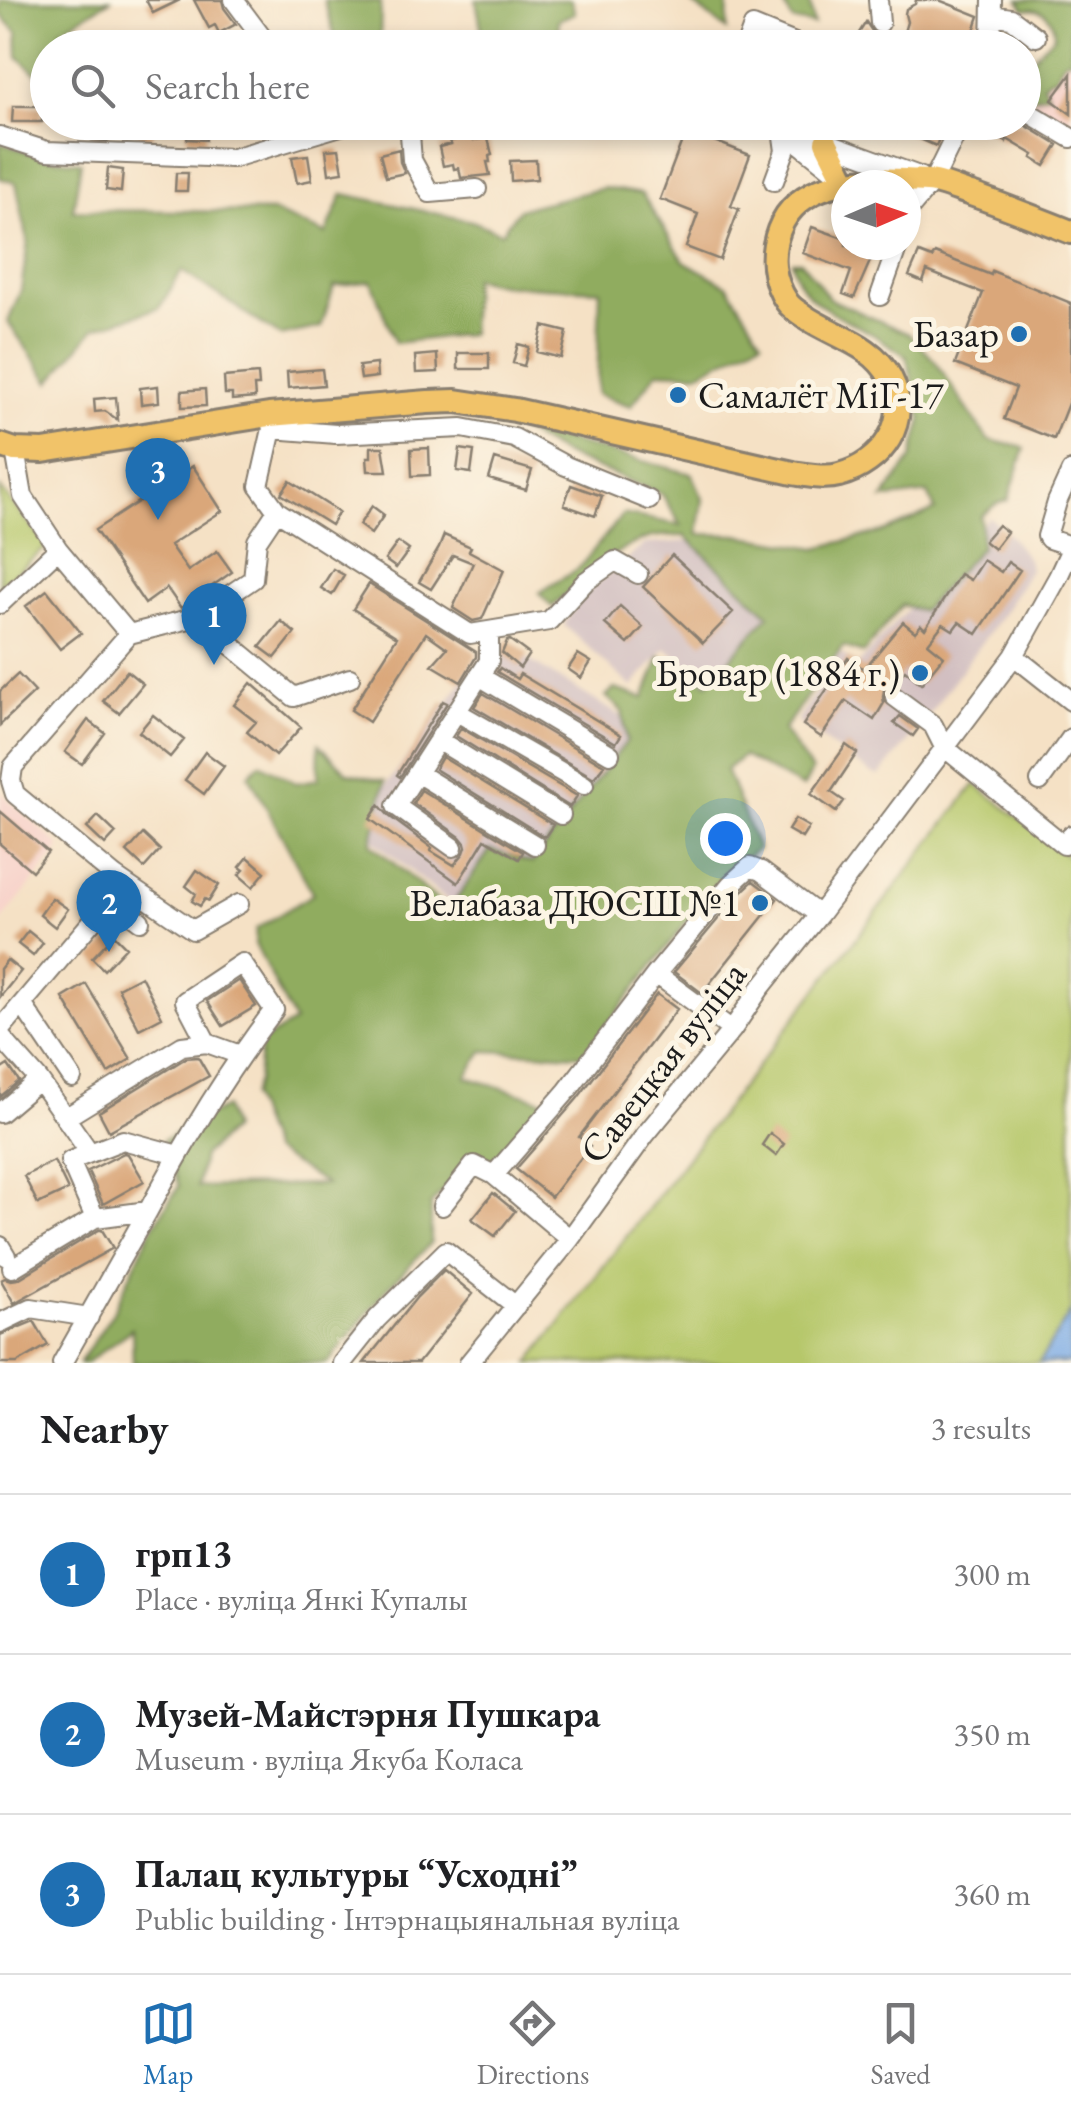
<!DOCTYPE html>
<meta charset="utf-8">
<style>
body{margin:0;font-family:"EB Garamond",serif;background:#f6f6f6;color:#202124}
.compass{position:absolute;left:831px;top:170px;width:90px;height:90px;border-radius:50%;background:#fff;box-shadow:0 5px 15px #0003;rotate:88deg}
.you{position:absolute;left:725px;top:838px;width:35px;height:35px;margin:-25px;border:8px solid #fff;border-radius:50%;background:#1a73e8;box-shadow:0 0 0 15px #1a73e833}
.badge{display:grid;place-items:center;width:65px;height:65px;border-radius:50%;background:#1f6fb2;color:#fff;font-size:32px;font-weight:700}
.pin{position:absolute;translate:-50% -82px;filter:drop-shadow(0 2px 5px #0008)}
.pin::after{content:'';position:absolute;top:52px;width:35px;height:30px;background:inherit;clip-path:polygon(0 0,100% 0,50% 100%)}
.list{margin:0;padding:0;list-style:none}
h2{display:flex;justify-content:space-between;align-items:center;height:130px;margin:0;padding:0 40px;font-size:42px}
h2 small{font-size:32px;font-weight:400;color:#757577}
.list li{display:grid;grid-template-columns:65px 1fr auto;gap:30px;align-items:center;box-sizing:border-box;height:160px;padding:0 40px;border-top:2px solid #e0e0e0}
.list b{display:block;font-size:38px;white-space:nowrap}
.list p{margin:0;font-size:32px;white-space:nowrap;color:#757577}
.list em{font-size:32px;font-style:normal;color:#757577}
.icon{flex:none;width:55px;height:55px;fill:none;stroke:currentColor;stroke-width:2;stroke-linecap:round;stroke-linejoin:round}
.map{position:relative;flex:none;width:1071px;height:1363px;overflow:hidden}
.search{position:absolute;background:#fff;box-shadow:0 5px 15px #0003;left:30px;right:30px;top:30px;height:110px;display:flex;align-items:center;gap:25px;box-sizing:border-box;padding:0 35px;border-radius:55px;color:#757577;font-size:38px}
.sheet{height:610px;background:#fff}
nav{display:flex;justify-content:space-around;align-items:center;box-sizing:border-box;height:140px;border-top:2px solid #e0e0e0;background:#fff;font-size:28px;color:#757577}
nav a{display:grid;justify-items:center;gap:5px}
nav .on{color:#1f6fb2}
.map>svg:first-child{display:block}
</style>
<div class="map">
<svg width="1071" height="1363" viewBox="0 0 1071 1363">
<rect width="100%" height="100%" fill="#fcf5e5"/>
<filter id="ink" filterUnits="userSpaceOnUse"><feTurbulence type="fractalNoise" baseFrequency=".01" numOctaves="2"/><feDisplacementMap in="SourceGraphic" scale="20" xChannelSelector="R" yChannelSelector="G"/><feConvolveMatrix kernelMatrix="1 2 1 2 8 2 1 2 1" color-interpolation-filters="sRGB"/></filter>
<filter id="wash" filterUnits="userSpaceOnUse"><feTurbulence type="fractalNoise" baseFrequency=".0048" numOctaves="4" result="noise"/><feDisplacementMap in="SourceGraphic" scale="40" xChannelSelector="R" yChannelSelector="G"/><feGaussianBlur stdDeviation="2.25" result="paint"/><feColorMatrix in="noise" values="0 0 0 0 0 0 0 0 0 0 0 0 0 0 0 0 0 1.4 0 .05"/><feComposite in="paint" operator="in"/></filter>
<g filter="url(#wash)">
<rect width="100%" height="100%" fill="#f5e1c5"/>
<path fill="#f7d1c9" d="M1065,54L1071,58V129L1024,96Z
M0,792L61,847L0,923Z"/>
<path fill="#d2bfc1" d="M989,517L1007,532L1028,559L1030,570L1001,616L913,736L879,776L872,774L797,722L840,653L858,664Z
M690,541L769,614L708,683L666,648L632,687L564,625L580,598L645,544Z
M494,639L644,730L530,883L456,908L356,826Z"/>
<path fill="#b6c76a" stroke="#697243" stroke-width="2.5" d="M0,488L48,546L0,586Z
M975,784L1071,858V1311L1039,1363H529Z"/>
<path fill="#90ac5e" stroke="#56643d" stroke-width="2.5" d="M0,0H110L61,30L69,47L48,48L47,83L18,57L17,32L0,14Z
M324,0L381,2L380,47H338Z
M476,0H571L575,13L558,20L560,47H513L511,39L483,38Z
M690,0H728L727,30L693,4Z
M781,0H809L814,25L793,21Z
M1019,0H1071V59L1065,60L1055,77L1048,79L1043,85L1048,94L1024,100V67L1054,35C1054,15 1043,9 1024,9Z
M0,143L43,157L81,162L73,210L273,212L326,234L343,194L472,221L501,233L519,209L604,188L642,194L684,261L728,286L762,340L698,373L658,371L631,406L597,394L600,290L505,285L473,278L470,334L395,343L371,281L334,286L321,327L280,336L182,271L159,308L95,328L50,382L8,322L21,290L28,242L16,183L0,178Z
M792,261H801L830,299L909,334L935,361L988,440L1025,448L1008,500L996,504L981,516V547L922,611L902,605L863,653L843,646L783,730L812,771L803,788L743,756L726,770L758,849L725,872L584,1055L483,1051L466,1077L545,1101L498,1160L471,1159L431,1204V1243L385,1291L328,1363H133L132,1329L86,1363H79L112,1314L151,1230L179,1186L163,1140L225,1107L232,1129L203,1156L197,1187L326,1184L272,1151L251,1096L257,1081L261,1042L294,1022L255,944L256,929L313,894L249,775L260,763L296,783L318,779L319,744L348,773L385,781L371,844L449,910L490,850L532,863L627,741L622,711L606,696L614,689L644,698L660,657L708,683L769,615L685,536C675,536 662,535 652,537C617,546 577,582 552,607L539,593L579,568L623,514L681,525L662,494L562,454L513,426L692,474L703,499L698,534L737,535L817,548L886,531L935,510L928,493L883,499L912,458L922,419L906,356C895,349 884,341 872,334C840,315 798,303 792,261Z"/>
<path fill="#7babe6" stroke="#4c6481" stroke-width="2.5" d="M1071,1311V1363H1039Z"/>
<g id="blocks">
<path fill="#daa77a" d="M146,0H180L153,13Z
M194,0H222L224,8L236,24L219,33L215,25L209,28Z
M916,0H939L979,16L968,48H943L904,32L907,22L905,14L906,9L915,4Z
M866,22L874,34H885L905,48H857L852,44Z
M1071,74V114L1052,100Z
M13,106H42V122H12Z
M94,122H110L108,141L92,140Z
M908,122H946L936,146L904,132Z
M998,122H1020L1058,145L1045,166L1032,158L1034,155L1007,139L1006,142L991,133Z
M138,125L153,126L152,140L138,139Z
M188,128L206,129V140L187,139Z
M686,130L750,155L731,206L739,209L720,260L686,247L698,214L660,199Z
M474,136V140L488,138L492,155L489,156L490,162H487L490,175L461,178L459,168L454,169L453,164L443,166L439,147L451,144L450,141Z
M339,149L343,172L329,174L326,150Z
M399,149L400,162L405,173L386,177L380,154Z
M308,155L312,180L297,183L292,157Z
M536,160L537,179L511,181L510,161Z
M108,168L123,170L121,192L106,190Z
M176,173H188L187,191H175Z
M812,227L846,239V245H861L875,250L854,298L843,294L851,271L803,253Z
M919,253L932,258L935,253L991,275L992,271L1071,303V396L1054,439L1004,419L1016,388L955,364L983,293L927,271L923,282L909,276Z
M543,326L567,332L561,358L537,352Z
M518,344L529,347L524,366L513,363Z
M458,353H489V369H458Z
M437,354L438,372L416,373L415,356Z
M376,364L377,377L361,379L359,366Z
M322,369L324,385L288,388L287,372Z
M258,374L259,386H254L255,398L232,400V394H225L224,377Z
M158,386L159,402L141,404L140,388Z
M205,389L206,406L182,407V391Z
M116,397L118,420L105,411L95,412L94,399Z
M371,447H383L387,471H368L367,457H371Z
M429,448L430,475L412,476L411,449Z
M460,449L474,451L471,473L457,471Z
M495,459L532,470L526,490L489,479Z
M193,466L222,511L170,545L188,571L217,551L232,572L181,608L167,588L145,604L95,530Z
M290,481L339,512L331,525L281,494Z
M571,485L602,496L595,516L564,505Z
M372,506L384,515L371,534L359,525Z
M998,525L1007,532L994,549L984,541Z
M444,535L471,547L469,551L504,570L482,619L473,621L453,608L473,563L453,555L431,589L419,582L439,548Z
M398,542L409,550L396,568L385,560Z
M672,555L733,612L703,643L643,587Z
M983,560L1001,572L1008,562L1020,570L977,634L959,622L953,630L943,624L928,643L944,656L921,684L905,670L893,685L884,690L883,697L884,703L874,720L846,701L821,737L803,725L848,658L864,669L903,622L915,632L921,625L925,629L960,574L970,580Z
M333,569L344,575L332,595L321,588Z
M369,584L476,652V657L461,682L432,665L447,648L426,633L369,722L351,710L397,637L353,609Z
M47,590L81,633L60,649L26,606Z
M620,606L643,627L628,644L605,624Z
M281,621L295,633L275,658L260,647Z
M510,640L529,654L520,668L502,653L507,641Z
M578,654L591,662L581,678L568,669Z
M500,668L517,679L520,674L621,735L616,743L497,672Z
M127,671L143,684L119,713L103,701Z
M18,674L35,692L0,725V691Z
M251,683L301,727L275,756L247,732L256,722L234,705Z
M483,693L604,765L594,778L474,707Z
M443,701L447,703L400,777L397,775Z
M153,715L184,740L170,757L139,732Z
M900,716L918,729L913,736L894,723Z
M88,720L105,733L82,764L65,752Z
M461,728L577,796L570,807L456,736Z
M846,745L857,753L831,792L844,801L836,812L811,794Z
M205,752L224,766L204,794L185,780Z
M442,757L553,825L545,837L435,769Z
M421,790L523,852L519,859L485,839L458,883L370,819L379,805L389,816L432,848L431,851L454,865L464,853L466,847L465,843L460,837L413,803Z
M0,811L48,852L32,871L0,844Z
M98,816L116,833L105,845L87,828Z
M795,819L809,827L802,838L788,830Z
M143,834L160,850L144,868L127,852Z
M248,857L265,872L253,887L239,875L244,870L240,867Z
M197,870L219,885L209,901L205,899L200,906L192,901L196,894L186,886Z
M753,881L777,899L702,993L674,972L739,894Z
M52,898L68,909L55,927L40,915Z
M28,931L43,943L33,956L18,944Z
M114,935L126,947L104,970L92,958Z
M7,960L21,971L0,997V969Z
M141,976L162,1017L139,1029L118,988Z
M239,980L256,1006L223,1026L207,1001Z
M86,984L131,1059L108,1073L63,998Z
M657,994L677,1009L579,1137L590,1146L551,1197L516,1169L577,1099Z
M198,1057L209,1076L109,1131L99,1112L186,1058Z
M8,1065L19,1081L0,1097V1070Z
M770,1133L784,1144L776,1156L762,1145Z
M124,1153L128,1154L144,1181L103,1204L88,1171Z
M54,1161L68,1190L38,1204L24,1176Z
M493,1193L515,1211L495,1236L472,1219Z
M99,1230H102L113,1248L14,1303L1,1280L5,1278L11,1280L18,1279Z
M444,1270L473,1294L418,1363H364L417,1297Z
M34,1321L48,1345L17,1363H0V1335Z"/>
</g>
</g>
<g filter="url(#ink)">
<use href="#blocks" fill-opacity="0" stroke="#887e70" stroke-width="2.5"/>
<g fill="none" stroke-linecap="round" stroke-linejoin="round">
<defs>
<path id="minor" d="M234,0L270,48
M878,0L880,23
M992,15L1011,18L1036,37
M745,48L753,26L807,48
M991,48L992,0
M1024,110L1071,138
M409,122L412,160L430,193L477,189
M759,122L826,142L919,176
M0,136L47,151L233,158L354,122
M790,136L840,176
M774,181L785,151L782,129
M906,207H911L933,181L962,122
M880,296L898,245
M269,415L272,429L259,486L277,511L470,634L549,621L586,581L615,561L638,574
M272,429L336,434L462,428L514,438L566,466L649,500
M15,450L23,496L58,549L129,634L13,767L11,781L15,794L114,876L193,930L239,904
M1071,471L1057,502L1047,536L1049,539L1071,546
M277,511L257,541L253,579L197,617L294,697L350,678
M0,604L58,549
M129,634L197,617
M1014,656L1071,701
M479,676L610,754
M895,697L933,725L944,747L1064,845L1071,835
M457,712L584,785
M438,740L561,815
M417,773L535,845
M1040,781L1071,738
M453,847L396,806L489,661V631
M111,899L140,921
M656,974L730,885L750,867L761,871L819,915
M22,1004L72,1078
M0,1030L111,899L114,876
M0,1036L39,1080L90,1153L70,1161L95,1218L148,1211L62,1363
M0,1113L39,1080
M65,1118L182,1046L207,1043L240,1055
M90,1153L123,1140L178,1155
M494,1175L567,1091L656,974L732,1030
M442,1206L474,1165L494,1175L570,1239
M148,1211C185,1141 226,1073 274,1010L242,963L185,1001L207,1043
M0,1246L6,1256
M12,1268L95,1218
M0,1323L31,1308L89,1317
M342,1363L377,1319L446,1251L516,1306
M469,1363L570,1239L645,1135L732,1030L759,990L819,915L1014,656L1058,577L1071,549"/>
<path id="major" d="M826,142L846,182
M0,445L15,450L43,451L269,415L428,402L456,401L515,410L793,473C807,475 825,479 839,475C882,464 913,421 890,377C873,344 833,336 804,316C798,312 791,308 787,302C772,280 770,254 779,230C798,180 860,178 905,180C914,181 925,180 935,182C947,185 959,190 971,194C1005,206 1038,219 1071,232"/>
</defs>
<use href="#minor" stroke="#887e70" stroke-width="22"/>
<use href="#major" stroke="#887e70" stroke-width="28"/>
<use href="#minor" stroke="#fff" stroke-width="18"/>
<use href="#major" stroke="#f1c369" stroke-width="22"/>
</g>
</g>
<g fill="#1f6fb2" stroke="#fcf5e5" stroke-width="4">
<circle cx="1019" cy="334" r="10"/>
<circle cx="678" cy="395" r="10"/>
<circle cx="920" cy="673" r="10"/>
<circle cx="760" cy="903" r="10"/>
</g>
<g text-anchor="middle" stroke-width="10" stroke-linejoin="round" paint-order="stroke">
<g font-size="38" fill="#1c1c1c" stroke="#fcf5e5" text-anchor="end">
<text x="999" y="347">Базар</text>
<text x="698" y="408" text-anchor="start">Самалёт МіГ-17</text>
<text x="900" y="686">Бровар (1884 г.)</text>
<text x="740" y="916">Велабаза ДЮСШ №1</text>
</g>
<g font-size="38" fill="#1c1c1c" stroke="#fcf5e5">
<text transform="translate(663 1062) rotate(-52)" y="13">Савецкая вуліца</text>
</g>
</g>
</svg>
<svg class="compass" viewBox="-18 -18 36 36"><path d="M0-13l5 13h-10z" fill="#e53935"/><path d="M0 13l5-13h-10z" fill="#757577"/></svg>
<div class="you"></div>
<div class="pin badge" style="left:214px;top:665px">1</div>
<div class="pin badge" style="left:109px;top:952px">2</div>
<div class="pin badge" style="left:158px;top:520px">3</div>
<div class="search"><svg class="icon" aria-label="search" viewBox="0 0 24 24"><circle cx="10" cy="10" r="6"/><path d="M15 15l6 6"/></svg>Search here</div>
</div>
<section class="sheet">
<h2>Nearby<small>3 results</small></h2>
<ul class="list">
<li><span class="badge">1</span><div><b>грп13</b><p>Place · вуліца Янкі Купалы</p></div><em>300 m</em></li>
<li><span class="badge">2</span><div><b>Музей-Майстэрня Пушкара</b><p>Museum · вуліца Якуба Коласа</p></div><em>350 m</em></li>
<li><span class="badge">3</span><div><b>Палац культуры “Усходні”</b><p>Public building · Інтэрнацыянальная вуліца</p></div><em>360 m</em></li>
</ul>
</section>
<nav>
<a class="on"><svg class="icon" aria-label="map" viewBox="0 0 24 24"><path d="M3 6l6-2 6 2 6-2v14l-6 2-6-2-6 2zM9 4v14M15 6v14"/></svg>Map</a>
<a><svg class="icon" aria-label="directions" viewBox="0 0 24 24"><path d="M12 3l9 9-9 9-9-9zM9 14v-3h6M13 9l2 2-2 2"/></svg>Directions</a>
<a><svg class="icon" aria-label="saved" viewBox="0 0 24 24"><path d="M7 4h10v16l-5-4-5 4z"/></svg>Saved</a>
</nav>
